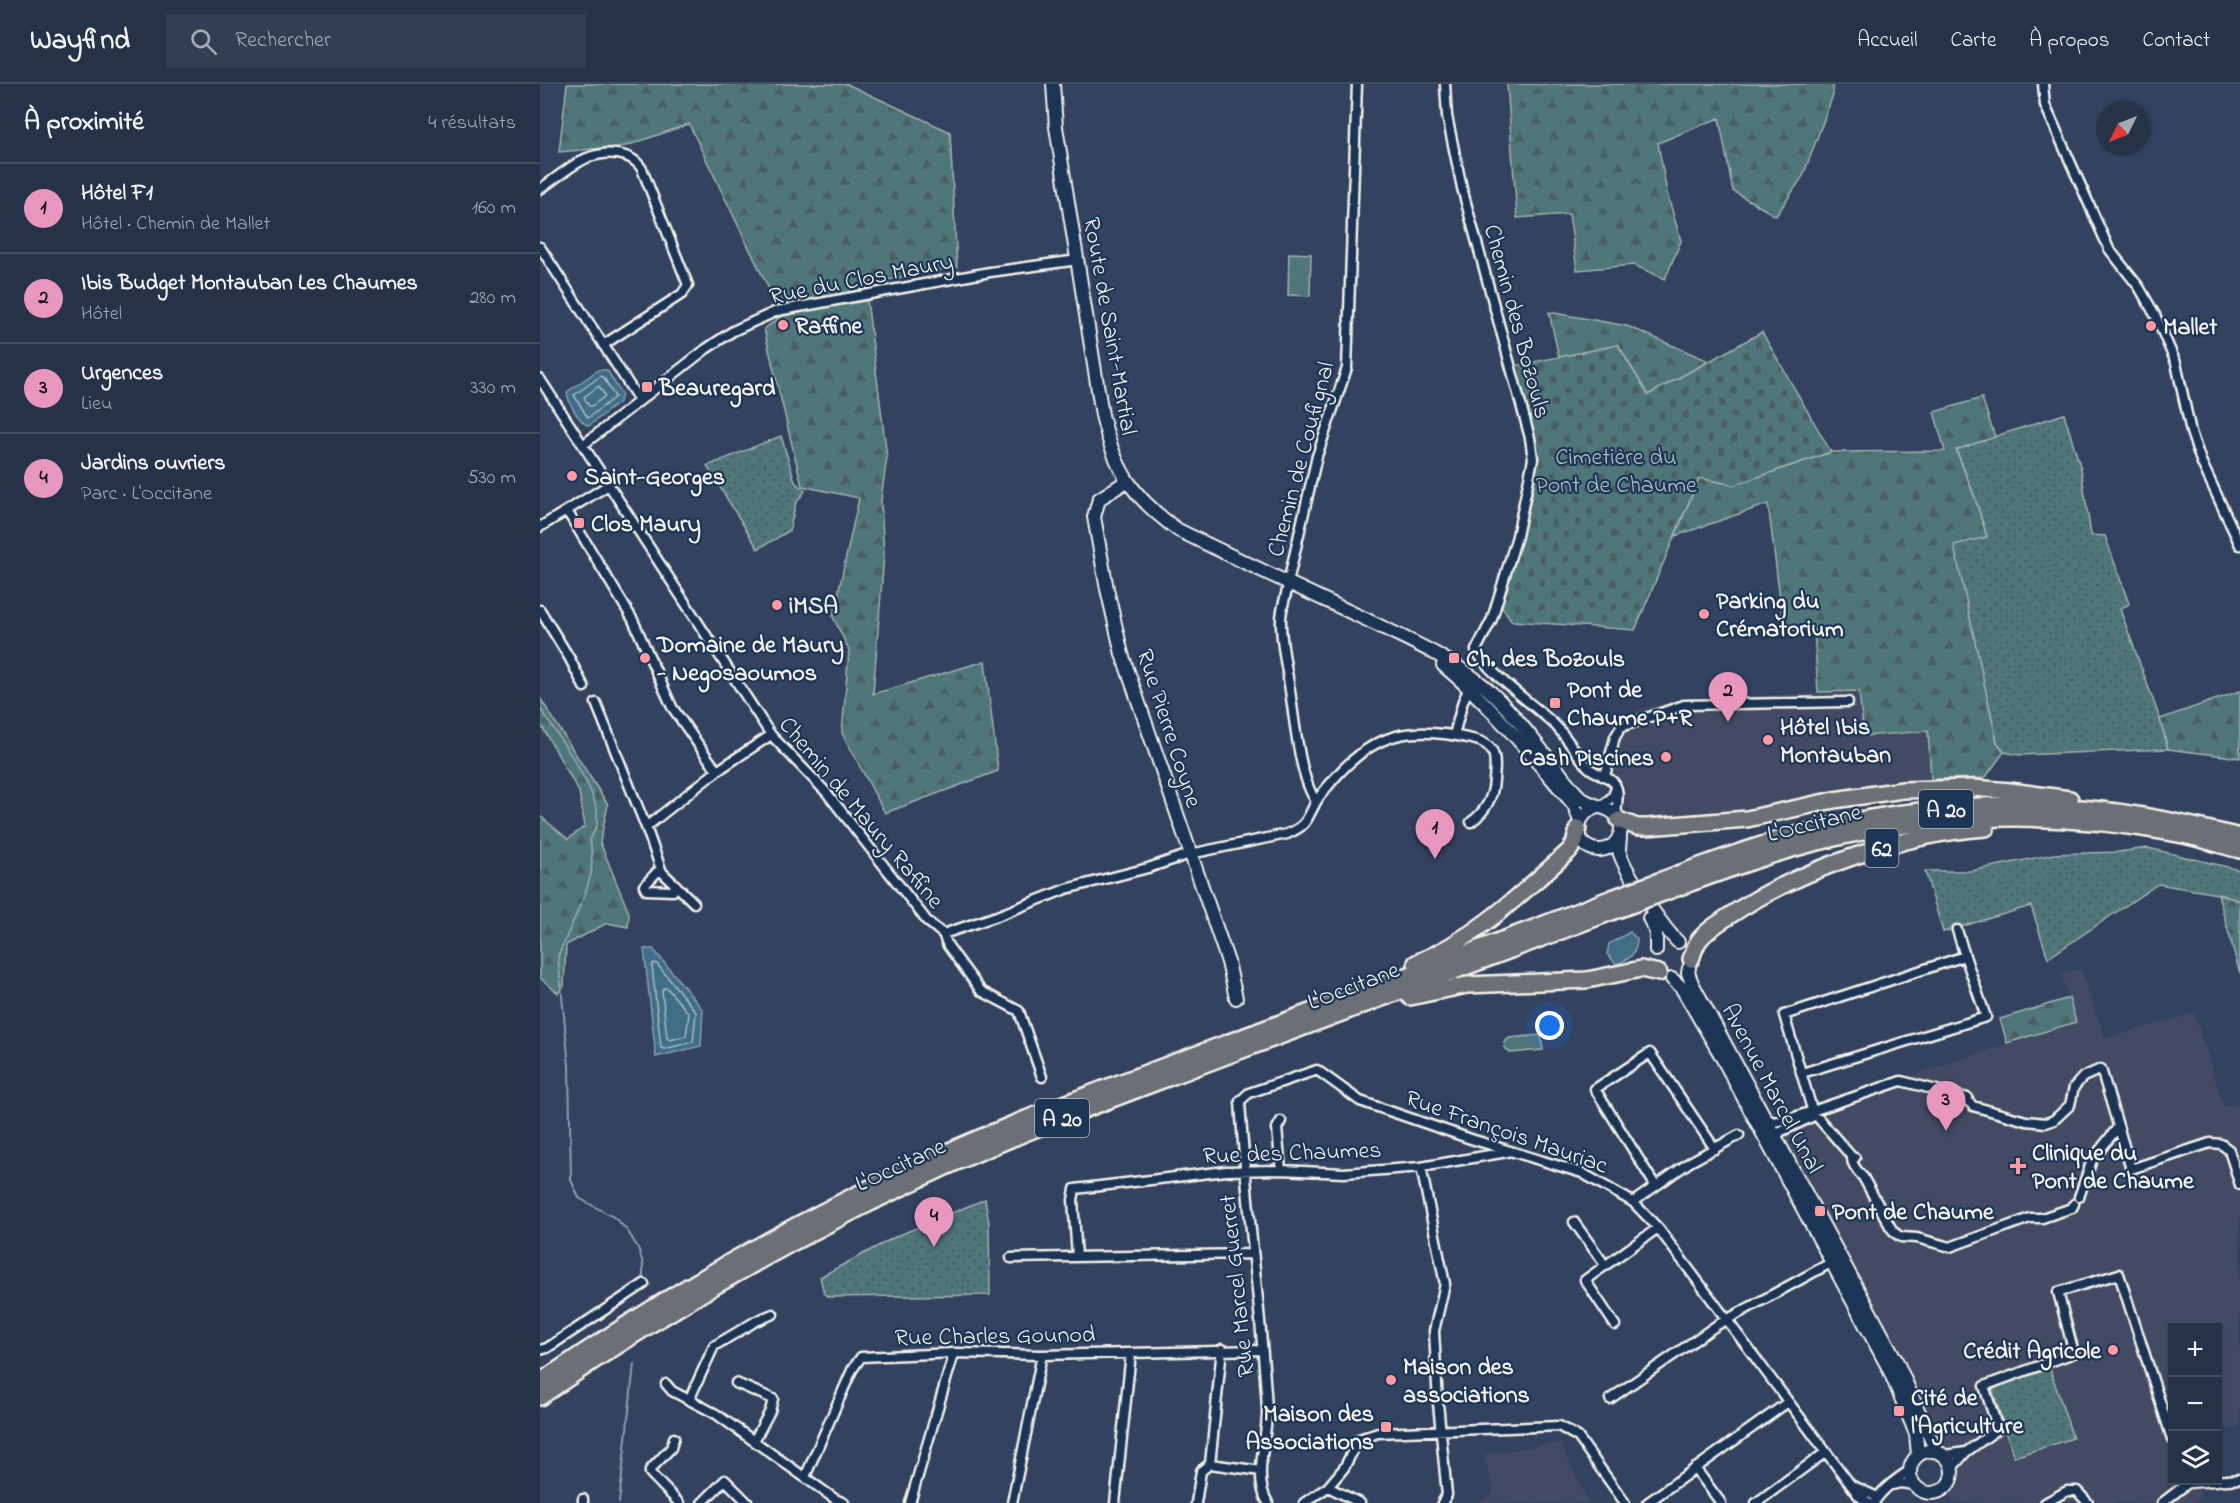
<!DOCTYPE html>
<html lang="fr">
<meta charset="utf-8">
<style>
body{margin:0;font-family:"Indie Flower",sans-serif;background:#323e52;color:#f1f3f6}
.controls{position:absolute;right:18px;bottom:18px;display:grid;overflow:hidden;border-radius:0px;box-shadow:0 2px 4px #0004}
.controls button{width:54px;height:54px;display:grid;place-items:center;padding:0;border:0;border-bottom:2px solid #424d60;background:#263247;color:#f1f3f6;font:30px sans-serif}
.compass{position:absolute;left:1556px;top:18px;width:54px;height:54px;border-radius:50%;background:#263247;box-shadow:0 2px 4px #0004;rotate:227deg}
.you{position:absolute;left:1010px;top:942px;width:21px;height:21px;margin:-15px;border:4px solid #fff;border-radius:50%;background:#1a73e8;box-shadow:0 0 0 9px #1a73e833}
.badge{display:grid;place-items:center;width:39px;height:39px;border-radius:50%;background:#e797bd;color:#111;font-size:20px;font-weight:700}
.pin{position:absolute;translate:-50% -50px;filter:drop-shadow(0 2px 3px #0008)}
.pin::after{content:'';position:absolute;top:32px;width:21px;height:18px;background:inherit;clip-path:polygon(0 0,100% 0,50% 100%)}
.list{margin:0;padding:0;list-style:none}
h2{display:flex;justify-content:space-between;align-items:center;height:78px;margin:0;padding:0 24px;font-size:26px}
h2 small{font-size:20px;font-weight:400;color:#a4aab4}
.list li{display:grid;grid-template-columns:39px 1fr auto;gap:18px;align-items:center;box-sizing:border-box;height:90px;padding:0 24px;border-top:2px solid #424d60}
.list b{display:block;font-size:22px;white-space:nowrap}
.list p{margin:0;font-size:20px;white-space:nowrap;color:#a4aab4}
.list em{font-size:20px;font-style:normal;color:#a4aab4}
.icon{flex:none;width:33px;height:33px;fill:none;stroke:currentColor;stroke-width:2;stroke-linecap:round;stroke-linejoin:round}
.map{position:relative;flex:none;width:1700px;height:1419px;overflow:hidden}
header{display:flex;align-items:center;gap:36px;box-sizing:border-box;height:84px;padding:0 30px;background:#263247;border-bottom:2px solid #424d60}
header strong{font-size:28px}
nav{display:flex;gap:33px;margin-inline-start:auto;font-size:21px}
.search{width:420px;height:54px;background:#323e52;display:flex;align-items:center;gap:15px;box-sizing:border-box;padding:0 21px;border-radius:0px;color:#a4aab4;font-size:22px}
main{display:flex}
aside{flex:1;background:#263247}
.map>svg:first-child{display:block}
</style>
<header>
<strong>Wayfind</strong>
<div class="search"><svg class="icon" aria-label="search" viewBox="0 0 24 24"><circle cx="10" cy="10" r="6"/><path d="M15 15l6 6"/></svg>Rechercher</div>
<nav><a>Accueil</a><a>Carte</a><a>À propos</a><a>Contact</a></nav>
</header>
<main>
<aside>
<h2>À proximité<small>4 résultats</small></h2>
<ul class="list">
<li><span class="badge">1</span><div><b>Hôtel F1</b><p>Hôtel · Chemin de Mallet</p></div><em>160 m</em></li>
<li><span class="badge">2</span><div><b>Ibis Budget Montauban Les Chaumes</b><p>Hôtel</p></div><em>280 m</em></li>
<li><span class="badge">3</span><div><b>Urgences</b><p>Lieu</p></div><em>330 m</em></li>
<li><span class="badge">4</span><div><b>Jardins ouvriers</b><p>Parc · L'Occitane</p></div><em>530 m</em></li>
</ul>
</aside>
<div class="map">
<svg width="1700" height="1419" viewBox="0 0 1700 1419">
<defs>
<pattern id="grass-dots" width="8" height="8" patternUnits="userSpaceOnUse" patternTransform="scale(1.5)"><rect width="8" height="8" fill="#507679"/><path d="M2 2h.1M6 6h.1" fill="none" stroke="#4c5f60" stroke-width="1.8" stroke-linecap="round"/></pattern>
<pattern id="forest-firs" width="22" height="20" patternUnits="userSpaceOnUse" patternTransform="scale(1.5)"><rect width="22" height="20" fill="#507679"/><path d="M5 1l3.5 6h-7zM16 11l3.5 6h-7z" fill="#4c5f60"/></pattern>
<pattern id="cemetery-stones" width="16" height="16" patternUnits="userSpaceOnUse" patternTransform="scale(1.5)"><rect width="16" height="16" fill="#507679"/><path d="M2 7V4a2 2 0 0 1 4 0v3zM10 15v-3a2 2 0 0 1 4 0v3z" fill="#4c5f60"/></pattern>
</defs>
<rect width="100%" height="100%" fill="#33425f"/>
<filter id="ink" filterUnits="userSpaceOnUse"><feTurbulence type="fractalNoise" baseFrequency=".0167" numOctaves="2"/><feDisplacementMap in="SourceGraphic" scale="12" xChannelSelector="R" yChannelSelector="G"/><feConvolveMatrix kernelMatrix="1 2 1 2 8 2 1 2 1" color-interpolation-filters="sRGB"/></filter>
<g filter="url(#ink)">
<path fill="#424b64" d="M1320,607L1372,649L1388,646L1391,695L1313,702L1187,730L1106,732L1095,731L1089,724L1086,717V704L1078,691L1057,681L1075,639L1099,625L1151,615Z
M1541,885L1565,955L1654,929L1684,1023L1700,1019V1342L1678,1347V1244H1632V1396L1656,1397L1661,1415L1654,1419H1412L1390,1346L1243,1058V1054L1246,1051L1273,1036L1276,1027L1275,1020L1296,1016L1536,938L1521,889Z
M1020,1358L1049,1419H938L954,1409L944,1371Z"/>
<path fill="url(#grass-dots)" stroke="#a2b4b0" stroke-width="1.5" d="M1524,330L1541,385L1551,451L1565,452L1589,520L1580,525L1620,635L1628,665L1480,671L1464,668L1457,658L1413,460L1447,453L1435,414L1416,365Z
M241,352L255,398L265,407L256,419L249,447L218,465L167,382Z
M1608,764L1700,786V817L1678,810L1618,800L1508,874L1491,822L1403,848L1385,787H1431L1514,770L1578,768Z
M445,1115L449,1139L450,1211L289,1213L284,1209L280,1193L357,1152Z
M1510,1285L1533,1354L1474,1373L1453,1307C1462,1291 1494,1288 1510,1285Z"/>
<path fill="url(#forest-firs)" stroke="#a2b4b0" stroke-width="1.5" d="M27,0H307L410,48L417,183L325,200L347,373L341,416L344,471L333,610L445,577L458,687L345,729L302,649L309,566L293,533L319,414L262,402L224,245L242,232L149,40L86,62L19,68Z
M967,0H1293V11L1263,92L1236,132L1193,107L1179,34L1118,59L1127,109L1141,157L1125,195L1094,181L1037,186L1029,130L977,134Z
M1009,228L1087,242L1169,277L1108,311L1078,261L1019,273Z
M1442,314L1455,353L1416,366L1435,414L1447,453L1414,461L1457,658L1464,668L1445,694L1391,695L1388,647L1324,652L1319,607L1278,608L1274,546H1244L1228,420L1135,452L1159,394L1194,401L1291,368L1405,367L1394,328Z
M1700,607V674L1628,665L1620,635Z
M0,614L68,721L60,758L89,829L88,843L67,839L26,861L24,902L18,909L0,894V732L28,755L45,742L39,708L0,639Z
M1678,810L1700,817V890Z
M1529,914L1536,938L1467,959L1460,935Z"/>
<path fill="url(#cemetery-stones)" stroke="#a2b4b0" stroke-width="1.5" d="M1222,248L1291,368L1194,401L1159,394L1095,546L972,537L961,522L992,412L997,366L974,282L1078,261L1108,311Z"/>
<path fill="#507679" stroke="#a2b4b0" stroke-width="1.5" d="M749,169L771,170L770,212L748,211Z
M1001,951L1003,966L970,969L965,964L964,959L969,954Z"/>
<path fill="#416d87" stroke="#89a2ae" stroke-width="1.5" d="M58,286H67L82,311L79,318L49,342C39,338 28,319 27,308Z
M1090,848L1097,855C1097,870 1089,876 1076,880L1067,870L1069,860Z
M113,865L163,926L161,962L116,973L104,865Z"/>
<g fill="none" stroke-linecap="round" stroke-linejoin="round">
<path stroke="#acbcc1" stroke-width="1.5" d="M61,292L64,294L75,313L48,334L34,311Z
M59,302L65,312L52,322H49L44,313Z
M114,879L117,880L156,928L153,958L124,965L121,964L112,882Z
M124,904H127L149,930L146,952L130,956L127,954L122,907Z"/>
<path stroke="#89a2ae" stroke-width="2" d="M0,624L33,674L50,705L57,726V741L50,756L52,771L51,790L44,813L18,872L29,982L31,1096L39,1114L75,1134L87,1146L98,1164L103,1179V1196
M79,1419L94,1280"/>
<defs>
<path id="street" d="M905,0L907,32L922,104L990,354L993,375L977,452L952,535L936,566C947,589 996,622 1016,642C1028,655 1036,670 1048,683C1056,691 1069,691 1075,700C1081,710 1075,722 1077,732
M1503,0L1505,21L1569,165L1599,203L1615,231L1636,279L1651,348L1661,377L1700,461
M0,105C14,96 32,80 47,74C66,67 91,67 102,85L148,201L142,210L63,261
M0,163L99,316
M0,295L231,651L287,709L387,837L403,850L408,862L441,907L479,927L502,993
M43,361L166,265L193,247L237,227L450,188L538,176
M27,427L93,536L132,623L177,687
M0,443L67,402
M0,526L30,575L44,603
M56,619L106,743L122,788L154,819
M914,651L923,617L929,604
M1062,692L1066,688L1075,653L1081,643L1144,621L1308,618
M776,717C759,694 754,630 749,600C746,580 741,559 741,539C740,523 748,510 749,494L777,372L807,284L817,0
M1061,723L1073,712L1076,704
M106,743L177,687L231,651
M122,788H117L104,802L106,806L133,807L136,801
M1417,846L1425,872
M403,850L457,832L526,805L608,784L650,770L747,750C768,741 766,736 776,718C780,710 788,703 793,696C834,648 871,641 932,655C957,660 956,674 954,696C953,714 945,728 931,738
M1262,989L1446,933L1425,872L1244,931L1274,1032
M1424,1013L1433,1022L1486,1037L1506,1039L1514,1036L1530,1021L1534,1003L1543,993L1561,985L1591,1085L1670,1059L1681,1060L1689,1066L1700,1101
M1226,1034L1233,1038L1246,1036L1361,997L1428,1014
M1279,1035L1312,1073L1315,1074
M1237,1055L1240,1048L1274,1032
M1312,1073C1311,1080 1318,1088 1323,1093L1351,1144L1355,1149L1361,1153L1377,1154L1410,1163L1490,1134H1502L1532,1124L1534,1120
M881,1083L905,1200L894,1247L898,1319L907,1411L902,1419
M741,1086L737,1044L741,1037
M1115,1101L1055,1005L1110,969L1175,1065
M1539,1113L1552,1076L1578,1043
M1093,1118L1150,1078L1199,1051
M1034,1138L1065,1181
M537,1173L533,1116L535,1105L686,1087L741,1086L804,1089L881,1083L967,1068
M471,1174L712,1170
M1075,1241L1045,1196L1118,1144
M0,1266L7,1264L104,1200
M196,1299L233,1315L230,1327L214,1357
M126,1300L132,1307L176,1330L295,1415L304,1419
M1070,1315L1177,1241L1296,1176
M149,1316L174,1262L216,1237L233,1230
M134,1354L131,1364L110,1386V1389L139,1419
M1405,1371L1426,1368
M670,1380L682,1265
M1155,1384L1181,1419
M1412,1384L1426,1368L1458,1345L1444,1302L1534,1269L1518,1208L1579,1190L1632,1355
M265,1393L312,1286L321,1273L414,1269L502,1271L721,1266
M1648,1399L1700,1395
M1352,1401L1360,1399L1375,1401
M1313,1402L1337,1413
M788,1403L820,1419
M43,1415V1419
M162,1419L185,1396L208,1419
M370,1419L414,1269
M472,1419L502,1271
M575,1419L591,1269
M656,1419L661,1387L670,1380L721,1387
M728,1419C712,1393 728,1354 727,1325C721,1222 706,1120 700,1017L709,1009L777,986L820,1017L931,1055L1042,1089L1093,1118L1118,1144L1319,1412L1328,1419
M764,1419L788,1403L804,1384L819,1355L838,1349L1019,1342L1038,1353L1085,1419
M1107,1419L1248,1318
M1216,1419L1286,1368
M1334,1419C1340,1407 1359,1393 1370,1386
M1505,1419L1527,1407H1537L1548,1419
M1622,1419L1648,1399"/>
<path id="secondary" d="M513,0L516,43L562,331C575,386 592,413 638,446C699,476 761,505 823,534C862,553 912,574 945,603C973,627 996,660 1020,689C1026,697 1033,706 1040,713C1051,724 1071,721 1079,735C1086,749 1074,767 1058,766C1032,764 1032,729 1058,723
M587,397L559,415L554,433L567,505L582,570L688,878L696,914
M903,581C952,622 992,672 1034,721L1040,737
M1080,752C1080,757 1079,762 1079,766C1082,784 1124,845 1138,858
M1109,834L1116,848V866
M1149,884L1148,889L1152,899L1356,1276L1396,1367
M1132,895L1141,903L1179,968L1349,1285L1376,1350L1378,1371
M1370 1388a21 21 0 1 1 42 0a21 21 0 1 1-42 0Z"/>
<path id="highway" d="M1079,736L1097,743H1107L1207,735L1294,716L1363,706L1433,704L1470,707L1530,715
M1119,797C1163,781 1207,764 1252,752C1344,726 1444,716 1540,724C1594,728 1647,740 1700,753
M1123,809C1173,791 1223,772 1274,759C1393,728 1518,727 1638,750C1659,754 1680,761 1700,766
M1151,875C1154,868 1155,861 1160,855C1168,845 1179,839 1189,832C1256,787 1365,749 1446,744
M876,879C935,855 982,809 1029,767L1034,760L1038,744
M870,913L927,901L1047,896L1101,885L1119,889
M0,1298C120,1215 248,1141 380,1080C479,1035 582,998 684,960C813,912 943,864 1072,814
M0,1313C121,1229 249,1156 382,1094C481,1047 584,1011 686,972C816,924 947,875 1077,826"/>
</defs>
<use href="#street" stroke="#f4f1e8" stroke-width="13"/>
<use href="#secondary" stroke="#f4f1e8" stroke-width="16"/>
<use href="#highway" stroke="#f4f1e8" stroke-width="20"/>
<use href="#street" stroke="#1d3557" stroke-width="8"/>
<use href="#secondary" stroke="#1d3557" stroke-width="12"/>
<use href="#highway" stroke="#6b6f75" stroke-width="15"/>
<defs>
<path id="highway-bridge" d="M1072,814L1119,797
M1077,826L1123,809"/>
</defs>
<use href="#highway-bridge" stroke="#f4f1e8" stroke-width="20" stroke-linecap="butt"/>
<use href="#highway-bridge" stroke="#6b6f75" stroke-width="15"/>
</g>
</g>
<g fill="#ff9aa2" stroke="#1d3557" stroke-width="2">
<circle cx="243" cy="241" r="6"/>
<circle cx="1611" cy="242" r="6"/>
<rect x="101" y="297" width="12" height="12" rx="3"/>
<circle cx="32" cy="392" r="6"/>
<rect x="33" y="433" width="12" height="12" rx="3"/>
<circle cx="237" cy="521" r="6"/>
<circle cx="1164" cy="530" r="6"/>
<circle cx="105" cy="574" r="6"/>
<rect x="908" y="568" width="12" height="12" rx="3"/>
<rect x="1009" y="613" width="12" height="12" rx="3"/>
<circle cx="1228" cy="656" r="6"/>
<circle cx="1126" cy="673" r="6"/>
<path d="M1475 1073h6v6h6v6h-6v6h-6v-6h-6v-6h6z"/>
<rect x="1274" y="1121" width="12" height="12" rx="3"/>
<circle cx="1573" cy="1266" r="6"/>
<circle cx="851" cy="1296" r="6"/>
<rect x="1353" y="1321" width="12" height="12" rx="3"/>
<rect x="840" y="1337" width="12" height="12" rx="3"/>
</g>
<g text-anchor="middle" stroke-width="4.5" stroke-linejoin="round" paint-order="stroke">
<g fill="#1d3557" stroke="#b4b9bc" stroke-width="1.5">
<rect x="1379" y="706" width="54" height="38" rx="4.5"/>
<rect x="1325.5" y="745" width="33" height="38" rx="4.5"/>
<rect x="495" y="1015" width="54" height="38" rx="4.5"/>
</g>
<g font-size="22" font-weight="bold" fill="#f4f1e8">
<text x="1406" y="733">A 20</text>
<text x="1342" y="772">62</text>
<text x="522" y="1042">A 20</text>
</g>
<g font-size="24" fill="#f4f1e8" stroke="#1d3557">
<text transform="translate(321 194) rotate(-11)" y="8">Rue du Clos Maury</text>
<text transform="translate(978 237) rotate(75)" y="8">Chemin des Bozouls</text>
<text transform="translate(571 242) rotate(80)" y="8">Route de Saint-Martial</text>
<text transform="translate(760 375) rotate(-75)" y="8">Chemin de Coufignal</text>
<text transform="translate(630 644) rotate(72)" y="8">Rue Pierre Coyne</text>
<text transform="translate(322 728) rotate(50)" y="8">Chemin de Maury Raffine</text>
<text transform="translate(1274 738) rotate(-14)" y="8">L'Occitane</text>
<text transform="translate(813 901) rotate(-21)" y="8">L'Occitane</text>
<text transform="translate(1233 1004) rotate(62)" y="8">Avenue Marcel Unal</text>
<text transform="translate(967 1047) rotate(19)" y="8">Rue François Mauriac</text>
<text transform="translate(752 1068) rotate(-2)" y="8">Rue des Chaumes</text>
<text transform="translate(360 1080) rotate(-25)" y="8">L'Occitane</text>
<text transform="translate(696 1202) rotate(-96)" y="8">Rue Marcel Guerret</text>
<text transform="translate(455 1251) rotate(-1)" y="8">Rue Charles Gounod</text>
</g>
<g font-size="24" font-weight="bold" fill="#f4f1e8" stroke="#1d3557" text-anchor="start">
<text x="255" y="249">Raffine</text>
<text x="1623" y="250">Mallet</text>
<text x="119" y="311">Beauregard</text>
<text x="44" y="400">Saint-Georges</text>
<text x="51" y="447">Clos Maury</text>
<text x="1176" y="524">Parking du<tspan x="1176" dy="28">Crématorium</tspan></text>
<text x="249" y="529">iMSA</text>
<text x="117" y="568">Domaine de Maury<tspan x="117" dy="28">- Negosaoumos</tspan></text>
<text x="926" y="582">Ch. des Bozouls</text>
<text x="1027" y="613">Pont de<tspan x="1027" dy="28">Chaume P+R</tspan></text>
<text x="1240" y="650">Hôtel Ibis<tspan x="1240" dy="28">Montauban</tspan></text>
<text x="1114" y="681" text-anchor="end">Cash Piscines</text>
<text x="1492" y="1076">Clinique du<tspan x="1492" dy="28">Pont de Chaume</tspan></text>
<text x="1292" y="1135">Pont de Chaume</text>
<text x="1561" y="1274" text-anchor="end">Crédit Agricole</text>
<text x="863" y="1290">Maison des<tspan x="863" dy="28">associations</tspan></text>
<text x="1371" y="1321">Cité de<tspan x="1371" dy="28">l'Agriculture</tspan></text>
<text x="834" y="1337" text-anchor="end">Maison des<tspan x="834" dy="28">Associations</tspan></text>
</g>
<g font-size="24" fill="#b2c0bc" stroke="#1d3557">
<text x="1076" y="380">Cimetière du<tspan x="1076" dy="28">Pont de Chaume</tspan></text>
</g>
</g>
</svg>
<div class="controls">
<button>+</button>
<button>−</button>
<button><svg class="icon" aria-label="layers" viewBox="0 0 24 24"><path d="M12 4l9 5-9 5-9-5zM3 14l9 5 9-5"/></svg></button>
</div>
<svg class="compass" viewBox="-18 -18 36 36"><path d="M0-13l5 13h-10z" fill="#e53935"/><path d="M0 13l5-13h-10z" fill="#a4aab4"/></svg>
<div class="you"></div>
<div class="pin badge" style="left:895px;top:775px">1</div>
<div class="pin badge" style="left:1188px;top:638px">2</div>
<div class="pin badge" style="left:1406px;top:1047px">3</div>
<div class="pin badge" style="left:394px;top:1163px">4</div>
</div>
</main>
